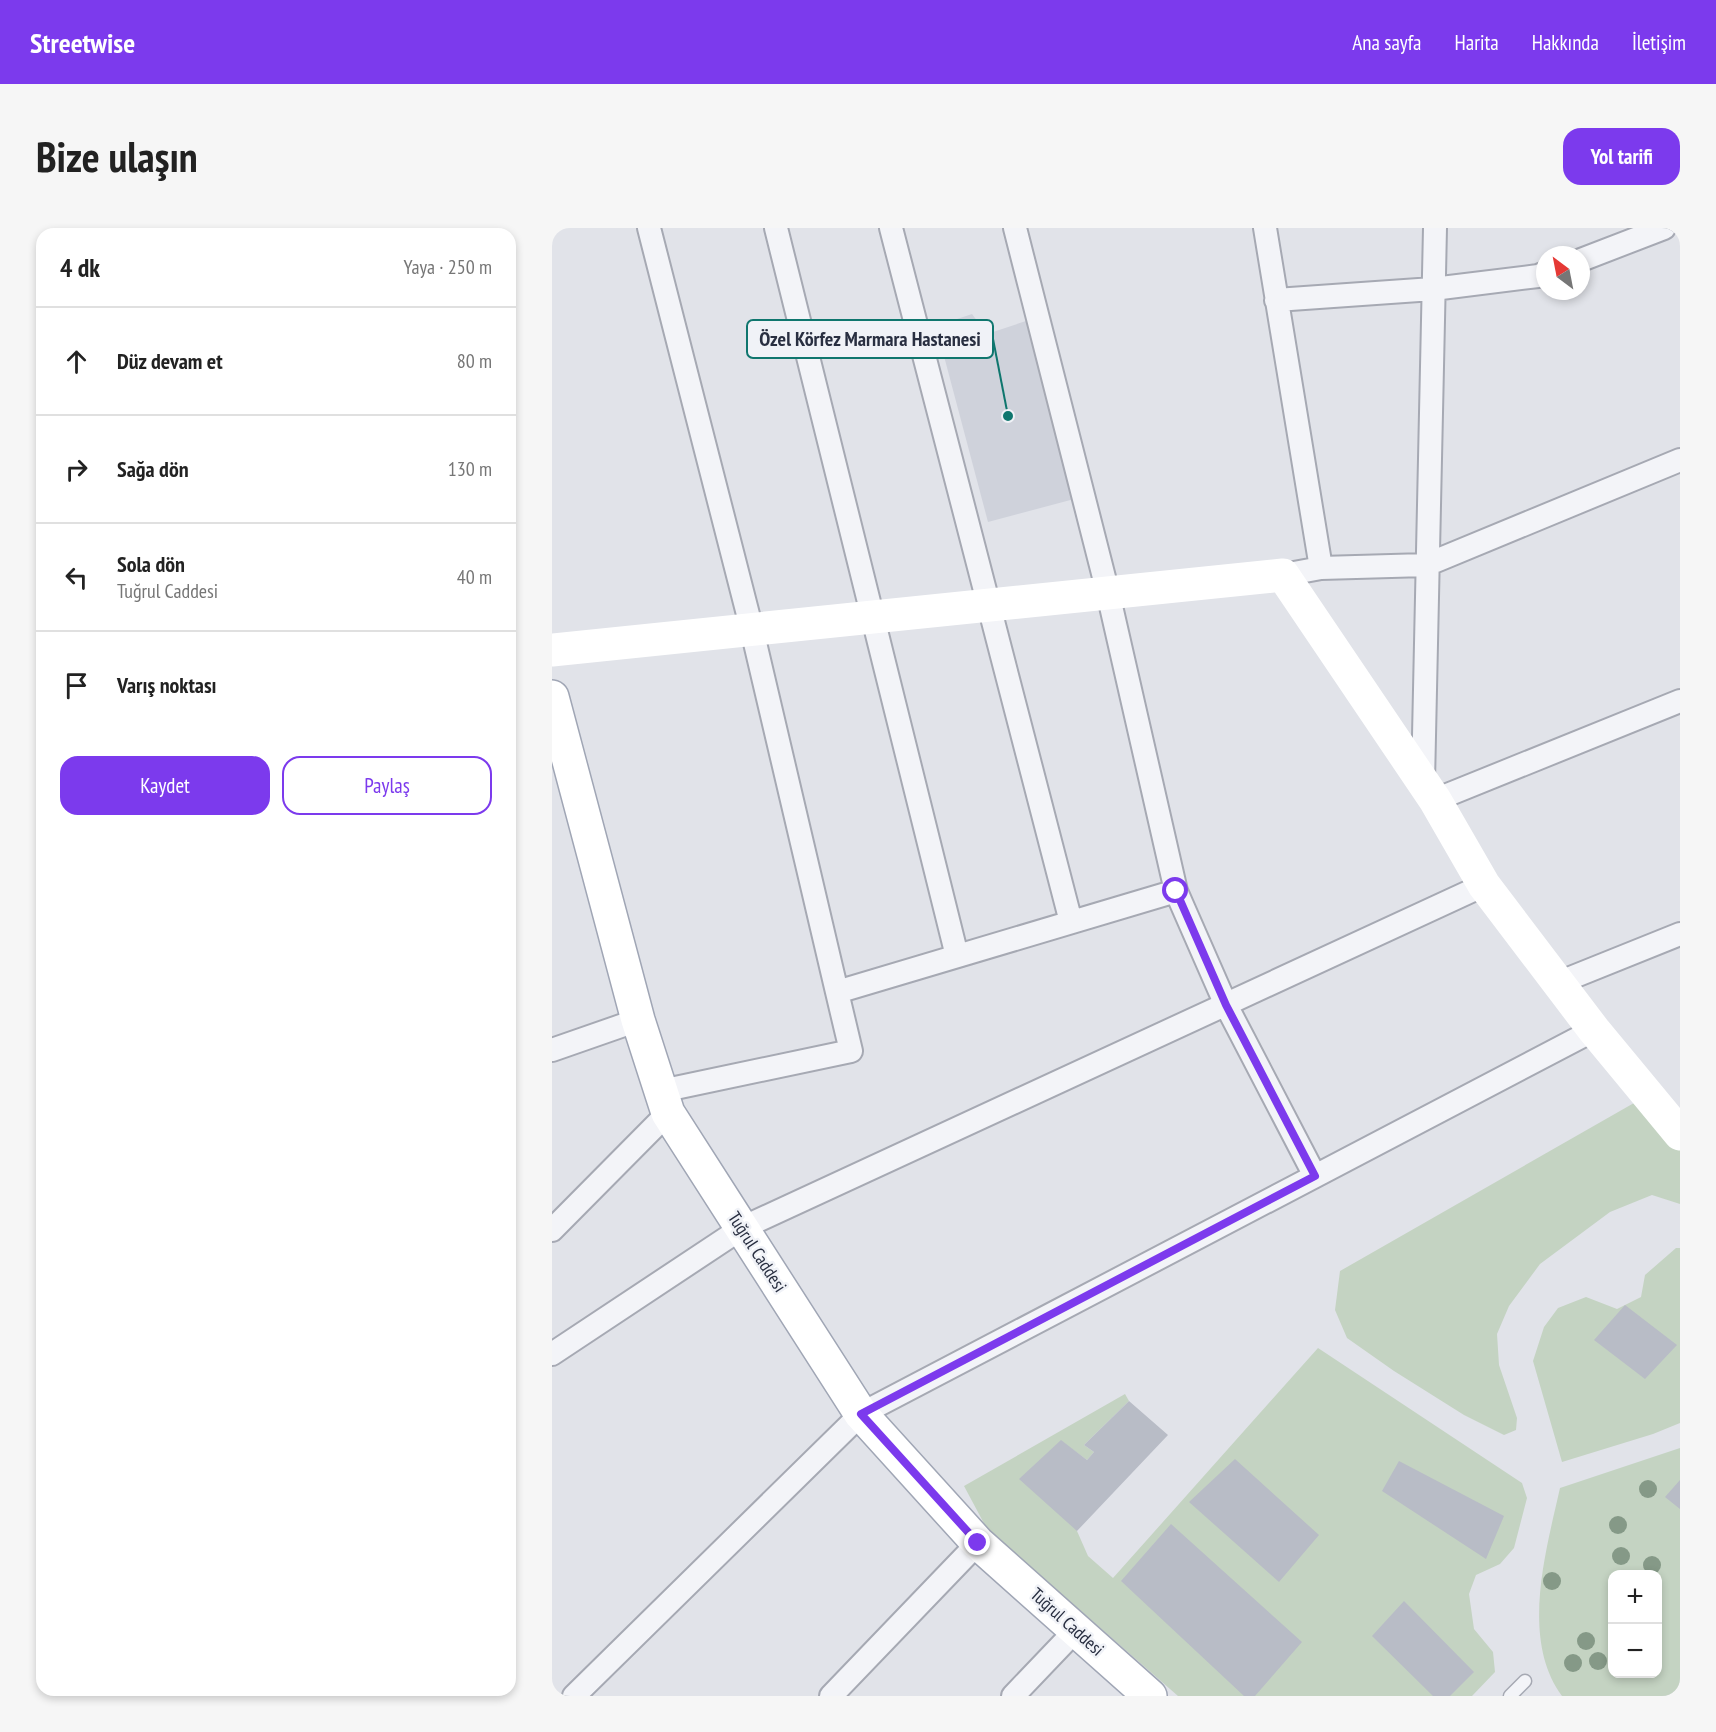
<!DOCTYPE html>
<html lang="tr">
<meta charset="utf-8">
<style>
body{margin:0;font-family:"PT Sans Narrow",sans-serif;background:#f6f6f6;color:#222}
.controls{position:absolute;right:18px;bottom:18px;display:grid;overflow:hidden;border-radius:12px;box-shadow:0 3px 9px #0003}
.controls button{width:54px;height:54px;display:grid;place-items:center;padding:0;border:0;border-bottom:2px solid #e0e0e0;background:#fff;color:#222;font:30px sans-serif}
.compass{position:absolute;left:984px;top:18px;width:54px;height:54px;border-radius:50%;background:#fff;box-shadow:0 3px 9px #0003;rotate:328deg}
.stop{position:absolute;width:18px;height:18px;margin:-14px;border:4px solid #7c3aed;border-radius:50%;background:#fff}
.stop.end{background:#7c3aed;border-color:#fff;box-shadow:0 2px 6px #0008}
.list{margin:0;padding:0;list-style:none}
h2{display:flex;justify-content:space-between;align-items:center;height:78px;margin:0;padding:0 24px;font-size:26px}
h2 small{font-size:20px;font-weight:400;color:#767676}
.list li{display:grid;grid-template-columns:39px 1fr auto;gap:18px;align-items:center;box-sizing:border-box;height:108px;padding:0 24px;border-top:2px solid #e0e0e0}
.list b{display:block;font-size:22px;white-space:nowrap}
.list p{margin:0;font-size:20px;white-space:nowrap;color:#767676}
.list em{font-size:20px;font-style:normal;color:#767676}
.actions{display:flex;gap:12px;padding:18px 24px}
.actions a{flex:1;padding:14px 0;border:2px solid #7c3aed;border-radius:18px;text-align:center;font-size:21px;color:#7c3aed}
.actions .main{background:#7c3aed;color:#fff}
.icon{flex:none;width:33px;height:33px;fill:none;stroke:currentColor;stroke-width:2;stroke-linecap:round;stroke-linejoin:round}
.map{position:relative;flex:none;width:1128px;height:1468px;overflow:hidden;border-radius:18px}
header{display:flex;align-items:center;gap:36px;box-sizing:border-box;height:84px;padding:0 30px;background:#7c3aed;color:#fff}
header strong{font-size:28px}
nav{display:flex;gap:33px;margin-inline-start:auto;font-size:21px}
.intro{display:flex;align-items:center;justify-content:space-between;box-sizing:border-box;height:144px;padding:0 36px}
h1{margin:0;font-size:42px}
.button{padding:15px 27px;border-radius:18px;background:#7c3aed;color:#fff;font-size:21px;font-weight:700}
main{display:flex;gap:36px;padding:0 36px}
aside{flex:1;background:#fff;border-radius:18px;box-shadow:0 3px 9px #0003}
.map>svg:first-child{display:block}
</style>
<header>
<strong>Streetwise</strong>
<nav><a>Ana sayfa</a><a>Harita</a><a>Hakkında</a><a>İletişim</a></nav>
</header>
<div class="intro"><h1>Bize ulaşın</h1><a class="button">Yol tarifi</a></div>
<main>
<aside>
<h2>4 dk<small>Yaya · 250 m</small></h2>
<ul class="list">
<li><svg class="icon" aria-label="ahead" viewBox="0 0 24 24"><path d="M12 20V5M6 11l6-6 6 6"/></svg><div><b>Düz devam et</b></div><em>80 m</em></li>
<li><svg class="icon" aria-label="right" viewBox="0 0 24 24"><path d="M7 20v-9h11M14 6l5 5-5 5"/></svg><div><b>Sağa dön</b></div><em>130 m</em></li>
<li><svg class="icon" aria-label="left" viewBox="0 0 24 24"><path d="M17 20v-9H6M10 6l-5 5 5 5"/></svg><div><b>Sola dön</b><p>Tuğrul Caddesi</p></div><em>40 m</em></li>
<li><svg class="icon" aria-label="arrive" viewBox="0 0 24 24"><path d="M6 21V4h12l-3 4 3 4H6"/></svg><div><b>Varış noktası</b></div></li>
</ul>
<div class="actions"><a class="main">Kaydet</a><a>Paylaş</a></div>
</aside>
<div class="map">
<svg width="1128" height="1468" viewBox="0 0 1128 1468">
<rect width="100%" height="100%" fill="#e1e3e9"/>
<path fill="#cfd2db" d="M420,86L435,106L480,91L526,270L436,294L384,98Z"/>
<path fill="#c4d3c2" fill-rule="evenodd" d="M1096,867L1128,906V976L1100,967L1058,984L988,1036L957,1078L945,1106L947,1137L965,1190L964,1202L952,1207L912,1187L842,1143L795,1110L783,1082L788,1043Z
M1124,1020H1128V1195L1101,1206L1010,1234L981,1133L992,1099L1006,1080L1034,1069L1065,1081L1089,1069L1093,1047Z
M766,1120L970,1255L975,1270L962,1320L948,1336L924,1347L917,1366L922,1401L941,1424L943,1444L920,1468H626L435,1301L412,1258L573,1166L577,1173L532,1217L542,1224L535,1232L509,1213L525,1303L536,1328L561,1350Z
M1128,1220V1468H1010C968,1411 994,1323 1008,1260ZM1060,1346H1106V1446H1060Z"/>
<path fill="#b8bcc6" d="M1073,1077L1125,1117L1093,1151L1042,1112Z
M577,1173L616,1207L525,1303L467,1251L509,1212L535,1232L542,1224L532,1217Z
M683,1231L767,1307L727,1354L637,1274Z
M847,1233L952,1288L934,1331L830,1263Z
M1128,1252V1281L1113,1269Z
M619,1296L750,1414L703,1468H692L569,1353Z
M852,1373L922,1444L898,1468H881L820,1408Z"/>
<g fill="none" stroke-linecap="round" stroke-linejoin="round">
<defs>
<path id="lane" d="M958,1468L973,1453"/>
<path id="street" d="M97,0L200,402L285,764L624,663
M224,0L405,728
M339,0L519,694
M463,0L556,365L624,663L674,777L763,948
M713,0L769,340
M1029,32L1112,0
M724,72L881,61L986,48L993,45
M731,347L769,340L874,337L1128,232
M871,554L883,0
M883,572L1128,473
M1006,755L1128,706
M0,822L86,792
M109,863L299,823L285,764
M0,1002L116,885
M0,1126L190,1000L932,657
M22,1468L309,1186L1042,802
M279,1468L426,1315
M461,1468L524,1402"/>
<path id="primary" d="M0,469L86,792L116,885L309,1186L426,1315L598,1468"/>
</defs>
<use href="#lane" stroke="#a6a9b3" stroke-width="15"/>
<use href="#street" stroke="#a6a9b3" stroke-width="26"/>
<use href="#primary" stroke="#a0a6b5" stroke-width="36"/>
<use href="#lane" stroke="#f3f4f8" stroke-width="12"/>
<use href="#street" stroke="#f3f4f8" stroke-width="22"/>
<path stroke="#fff" stroke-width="33" d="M0,422L731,347L883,572L932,657L1042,802L1128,906"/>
<use href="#primary" stroke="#fff" stroke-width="33"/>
</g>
<g fill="#859987">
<circle cx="1096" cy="1261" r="9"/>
<circle cx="1066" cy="1297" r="9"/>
<circle cx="1069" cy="1328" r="9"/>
<circle cx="1100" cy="1337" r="9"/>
<circle cx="1000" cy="1353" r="9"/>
<circle cx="1034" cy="1413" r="9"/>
<circle cx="1046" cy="1433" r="9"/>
<circle cx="1021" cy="1435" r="9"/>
</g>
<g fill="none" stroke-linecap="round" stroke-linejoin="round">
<path stroke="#7c3aed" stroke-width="8" d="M426,1315L309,1186L763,948L674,777L624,663"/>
</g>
<g text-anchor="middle" stroke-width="5" stroke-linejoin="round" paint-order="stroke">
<g font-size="18" fill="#292f41" stroke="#f0f2f7">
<text transform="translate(205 1024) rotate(57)" y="6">Tuğrul Caddesi</text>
<text transform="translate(515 1394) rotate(42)" y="6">Tuğrul Caddesi</text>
</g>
</g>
<path fill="none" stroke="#0f766e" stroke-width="2" d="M456 188L441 111"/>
<circle fill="#0f766e" stroke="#f0f2f7" stroke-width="2" cx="456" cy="188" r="6"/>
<rect fill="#f0f2f7" stroke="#0f766e" stroke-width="2" x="195" y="92" width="246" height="38" rx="6"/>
<g font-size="20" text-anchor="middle" font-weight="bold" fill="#292f41">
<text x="318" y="118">Özel Körfez Marmara Hastanesi</text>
</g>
</svg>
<div class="controls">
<button>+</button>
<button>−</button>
</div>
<svg class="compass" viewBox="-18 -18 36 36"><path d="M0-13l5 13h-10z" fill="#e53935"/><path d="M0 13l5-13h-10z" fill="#767676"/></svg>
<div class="stop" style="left:624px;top:663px"></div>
<div class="stop end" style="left:426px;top:1315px"></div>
</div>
</main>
